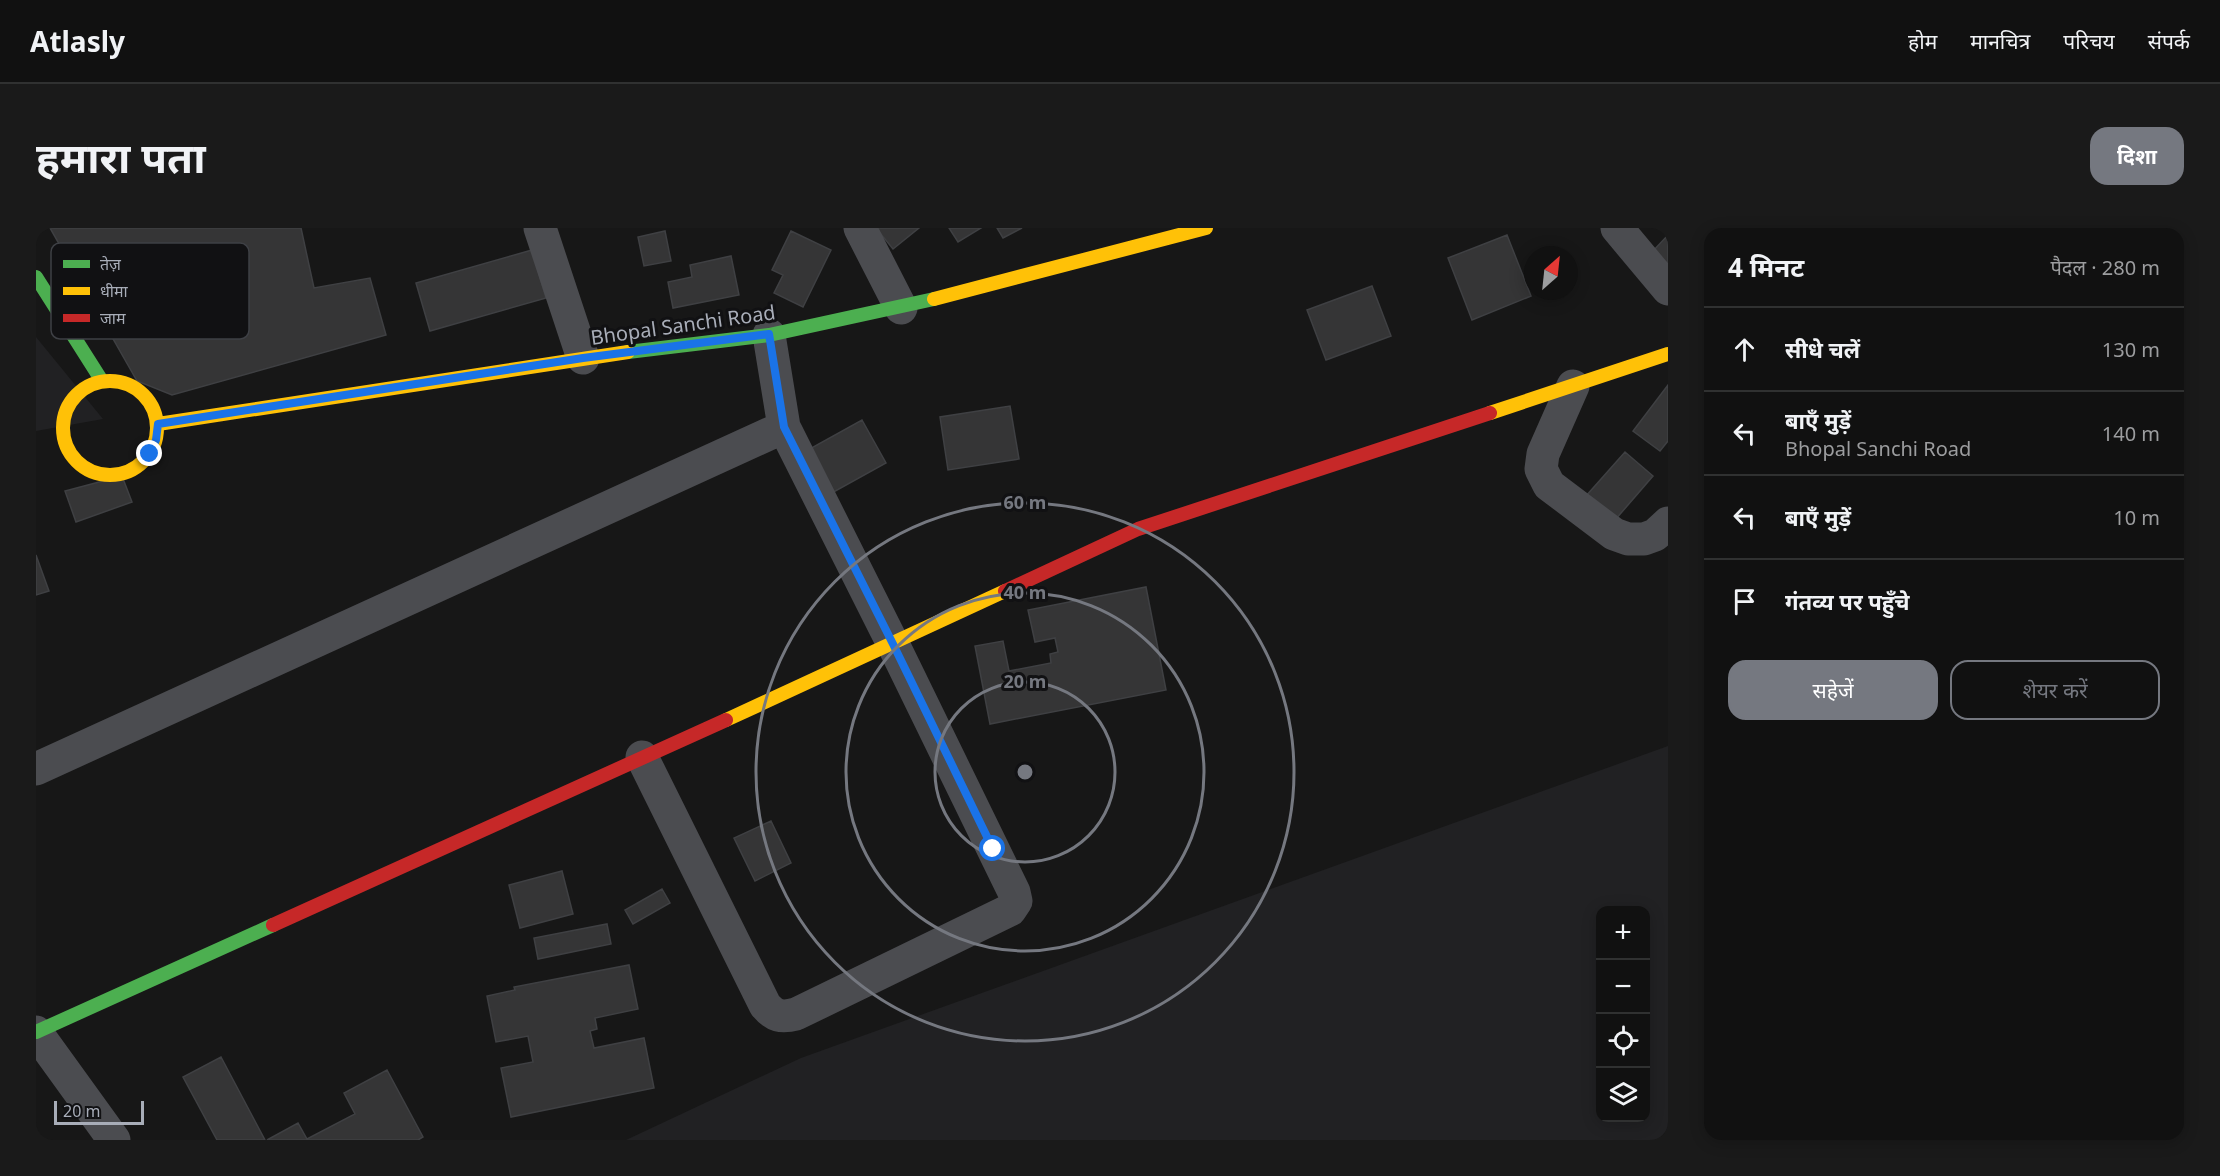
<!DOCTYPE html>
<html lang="hi">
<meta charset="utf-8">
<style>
body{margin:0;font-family:"Noto Sans","Noto Sans Devanagari",sans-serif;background:#1a1a1a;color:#f1f3f6}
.controls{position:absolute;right:18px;bottom:18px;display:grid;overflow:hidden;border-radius:12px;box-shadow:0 3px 15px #0003}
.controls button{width:54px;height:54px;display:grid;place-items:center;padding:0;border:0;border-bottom:2px solid #303131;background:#111;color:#f1f3f6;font:30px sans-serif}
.compass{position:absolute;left:1488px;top:18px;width:54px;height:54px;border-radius:50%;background:#111;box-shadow:0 3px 15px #0003;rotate:27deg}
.scale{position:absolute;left:18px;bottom:15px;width:90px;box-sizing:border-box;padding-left:6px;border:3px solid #a8adb8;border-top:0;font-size:16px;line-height:21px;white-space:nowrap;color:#a8adb8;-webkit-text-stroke:4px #111113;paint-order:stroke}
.stop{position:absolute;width:18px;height:18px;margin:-14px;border:4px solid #1a73e8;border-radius:50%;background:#fff}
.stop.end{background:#1a73e8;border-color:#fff;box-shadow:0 2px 6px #0008}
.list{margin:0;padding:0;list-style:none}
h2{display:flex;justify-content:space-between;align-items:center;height:78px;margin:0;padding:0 24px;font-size:26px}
h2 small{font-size:20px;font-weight:400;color:#9c9d9f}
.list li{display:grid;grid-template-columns:39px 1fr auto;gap:18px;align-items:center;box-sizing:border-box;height:84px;padding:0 24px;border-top:2px solid #303131}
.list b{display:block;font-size:22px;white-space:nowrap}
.list p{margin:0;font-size:20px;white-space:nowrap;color:#9c9d9f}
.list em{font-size:20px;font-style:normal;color:#9c9d9f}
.actions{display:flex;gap:12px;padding:18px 24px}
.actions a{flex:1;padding:14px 0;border:2px solid #757880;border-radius:18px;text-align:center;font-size:21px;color:#757880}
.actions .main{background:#757880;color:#fff}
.icon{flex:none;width:33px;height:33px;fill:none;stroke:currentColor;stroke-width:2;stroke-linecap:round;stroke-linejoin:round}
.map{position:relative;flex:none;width:1632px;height:912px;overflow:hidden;border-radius:18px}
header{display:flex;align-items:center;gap:36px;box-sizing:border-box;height:84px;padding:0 30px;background:#111;border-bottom:2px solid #303131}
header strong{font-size:28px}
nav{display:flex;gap:33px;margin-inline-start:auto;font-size:21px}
.intro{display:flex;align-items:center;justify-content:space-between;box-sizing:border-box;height:144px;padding:0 36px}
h1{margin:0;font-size:42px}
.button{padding:15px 27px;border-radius:18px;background:#757880;color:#fff;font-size:21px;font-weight:700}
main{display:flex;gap:36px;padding:0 36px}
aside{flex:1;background:#111;border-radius:18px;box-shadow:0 3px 15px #0003}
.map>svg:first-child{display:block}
</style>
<header>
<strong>Atlasly</strong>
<nav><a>होम</a><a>मानचित्र</a><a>परिचय</a><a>संपर्क</a></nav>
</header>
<div class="intro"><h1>हमारा पता</h1><a class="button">दिशा</a></div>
<main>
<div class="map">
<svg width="1632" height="912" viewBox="0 0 1632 912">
<rect width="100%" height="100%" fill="#171717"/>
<path fill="#212123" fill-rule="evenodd" d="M0,109L67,191L0,203Z
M1632,518V912H590L765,830ZM1564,682H1610V890H1564Z"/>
<path fill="#353536" stroke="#3f4043" stroke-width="1.5" d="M14,0H265L278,60L334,50L350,107L136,167L101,153Z
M840,0H883L857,21Z
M913,0H945L922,14Z
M961,0H986L967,10Z
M629,3L635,33L608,38L602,9Z
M755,3L795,22L767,79L738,65L747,47L736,42Z
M1471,7L1495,68L1436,92L1412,30Z
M1632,7V36L1617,23Z
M496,22L510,70L394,103L380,55Z
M695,28L703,67L637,80L632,54L656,49L654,37Z
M1336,58L1355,108L1290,132L1271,82Z
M1632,157V213L1624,223L1597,203Z
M974,178L983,231L912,242L904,189Z
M826,192L850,235L794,266L770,223Z
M1589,224L1617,248L1579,292L1550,268Z
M86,248L96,274L40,294L29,263Z
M0,327L13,363L0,367Z
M1110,359L1130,462L954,496L939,418L967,413L973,443L1015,435L1014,426L1022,424L1019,410L999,414L992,382Z
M735,593L755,635L719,653L698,610Z
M526,643L537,686L484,700L473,657Z
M626,661L634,675L597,696L589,682Z
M571,696L575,716L502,731L498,710Z
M593,737L602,781L559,790L561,801L554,803L558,820L608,810L618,860L475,889L465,840L497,834L492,808L460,814L451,768L479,762L478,759Z
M185,829L229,912H181L147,849Z
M351,842L387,909L382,912H231L262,895L271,911L319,886L308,865Z"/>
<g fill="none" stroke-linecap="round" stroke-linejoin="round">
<path stroke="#4b4c50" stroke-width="33" d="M504,0L547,130
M824,0L865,80
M1581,0L1632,61
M1537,158L1507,226L1505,241L1513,257L1578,306L1592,311H1608L1619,307L1632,295
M606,529L729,777C738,788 745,790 760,786L974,682L980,673L978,664L857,416L748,199L733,107
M0,541L748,199
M0,804L78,912"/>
<path stroke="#4caf50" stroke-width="14" d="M0,49L66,153
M592,124L733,107L898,71
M0,804L237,697"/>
<path stroke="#ffc107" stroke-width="14" d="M898,71L1170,0
M27 200a47 47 0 1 1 94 0a47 47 0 1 1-94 0Z
M1454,185L1632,126
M122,196L592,124
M690,492L969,363"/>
<path stroke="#c62828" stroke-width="14" d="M969,363L1102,301L1454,185
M237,697L690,492"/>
</g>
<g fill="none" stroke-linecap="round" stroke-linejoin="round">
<path stroke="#1a73e8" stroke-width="8" d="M114,226L120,212L122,196L547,130L733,106L748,199L857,416L957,621"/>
</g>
<g fill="none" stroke="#757880" stroke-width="3">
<circle cx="989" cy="544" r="90"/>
<circle cx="989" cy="544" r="179"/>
<circle cx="989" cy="544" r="269"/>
</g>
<g text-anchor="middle" stroke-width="6" stroke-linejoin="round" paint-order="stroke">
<g font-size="20" fill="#a8adb8" stroke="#111113">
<text transform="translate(647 97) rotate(-8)" y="7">Bhopal Sanchi Road</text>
</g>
</g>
<rect x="15" y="15" width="198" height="96" rx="9" fill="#111113" stroke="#3e4045" stroke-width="1.5"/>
<rect x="27" y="32" width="27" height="8" fill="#4caf50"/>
<rect x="27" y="59" width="27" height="8" fill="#ffc107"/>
<rect x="27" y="86" width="27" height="8" fill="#c62828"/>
<g font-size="16" fill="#a8adb8">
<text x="64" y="42">तेज़</text>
<text x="64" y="69">धीमा</text>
<text x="64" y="96">जाम</text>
</g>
<circle cx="989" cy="544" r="9" fill="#757880" stroke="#111113" stroke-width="3"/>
<g font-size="18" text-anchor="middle" font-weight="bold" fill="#757880" stroke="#111113" stroke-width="6" stroke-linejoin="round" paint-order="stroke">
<text x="989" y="281">60 m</text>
<text x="989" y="371">40 m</text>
<text x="989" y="460">20 m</text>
</g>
</svg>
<div class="controls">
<button>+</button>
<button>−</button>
<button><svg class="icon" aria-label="locate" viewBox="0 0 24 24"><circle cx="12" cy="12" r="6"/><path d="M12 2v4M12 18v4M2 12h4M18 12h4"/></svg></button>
<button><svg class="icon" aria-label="layers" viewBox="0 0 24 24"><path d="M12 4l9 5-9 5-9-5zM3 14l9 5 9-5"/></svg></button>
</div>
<svg class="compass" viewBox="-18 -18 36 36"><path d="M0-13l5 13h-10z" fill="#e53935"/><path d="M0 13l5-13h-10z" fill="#9c9d9f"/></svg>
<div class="scale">20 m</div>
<div class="stop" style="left:957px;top:621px"></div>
<div class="stop end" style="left:114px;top:226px"></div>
</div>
<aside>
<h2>4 मिनट<small>पैदल · 280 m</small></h2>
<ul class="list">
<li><svg class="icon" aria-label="ahead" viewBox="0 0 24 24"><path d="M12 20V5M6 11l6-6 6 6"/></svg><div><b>सीधे चलें</b></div><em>130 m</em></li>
<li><svg class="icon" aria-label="left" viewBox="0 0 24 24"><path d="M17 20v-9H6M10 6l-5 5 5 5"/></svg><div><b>बाएँ मुड़ें</b><p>Bhopal Sanchi Road</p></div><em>140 m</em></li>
<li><svg class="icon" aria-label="left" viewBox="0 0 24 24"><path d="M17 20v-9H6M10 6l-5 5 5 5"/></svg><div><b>बाएँ मुड़ें</b></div><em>10 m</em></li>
<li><svg class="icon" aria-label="arrive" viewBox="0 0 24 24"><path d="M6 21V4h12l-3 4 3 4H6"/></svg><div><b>गंतव्य पर पहुँचे</b></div></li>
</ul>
<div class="actions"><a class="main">सहेजें</a><a>शेयर करें</a></div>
</aside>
</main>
